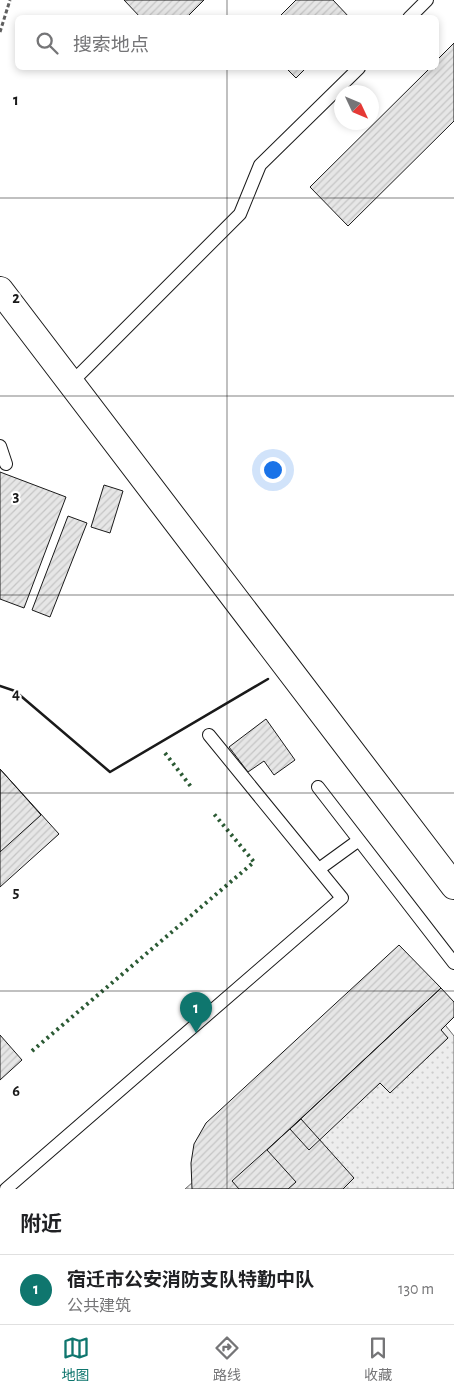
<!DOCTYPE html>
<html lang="zh">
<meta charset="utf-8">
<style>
body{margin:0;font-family:"Alegreya Sans","Noto Sans SC",sans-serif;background:#f2f2f2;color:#202124}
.compass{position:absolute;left:334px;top:85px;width:45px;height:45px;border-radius:50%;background:#fff;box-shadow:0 2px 8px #0003;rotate:134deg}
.you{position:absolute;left:272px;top:469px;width:18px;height:18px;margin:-12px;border:4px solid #fff;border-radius:50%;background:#1a73e8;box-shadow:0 0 0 8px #1a73e833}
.badge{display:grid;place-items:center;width:32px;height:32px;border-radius:50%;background:#0f766e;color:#fff;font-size:16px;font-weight:700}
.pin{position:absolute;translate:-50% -41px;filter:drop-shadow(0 1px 2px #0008)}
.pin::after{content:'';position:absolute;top:26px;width:18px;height:15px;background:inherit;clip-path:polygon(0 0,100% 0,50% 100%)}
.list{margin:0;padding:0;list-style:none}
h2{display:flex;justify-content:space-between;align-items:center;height:65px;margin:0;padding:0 20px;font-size:21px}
h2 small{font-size:16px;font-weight:400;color:#757577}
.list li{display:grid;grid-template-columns:32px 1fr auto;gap:15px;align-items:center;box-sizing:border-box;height:70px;padding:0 20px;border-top:1px solid #e0e0e0}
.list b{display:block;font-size:19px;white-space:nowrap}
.list p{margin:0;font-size:16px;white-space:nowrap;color:#757577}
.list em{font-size:16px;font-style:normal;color:#757577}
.icon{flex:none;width:28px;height:28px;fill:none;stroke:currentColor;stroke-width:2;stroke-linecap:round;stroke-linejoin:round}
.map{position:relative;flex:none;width:454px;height:1189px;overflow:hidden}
.search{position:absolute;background:#fff;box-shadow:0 2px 8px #0003;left:15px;right:15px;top:15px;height:55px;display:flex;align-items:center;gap:12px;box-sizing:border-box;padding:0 18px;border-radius:8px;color:#757577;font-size:19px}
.sheet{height:135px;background:#fff}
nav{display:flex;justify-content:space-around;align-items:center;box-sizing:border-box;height:70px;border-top:1px solid #e0e0e0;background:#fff;font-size:14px;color:#757577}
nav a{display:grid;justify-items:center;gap:2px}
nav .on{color:#0f766e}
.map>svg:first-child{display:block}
</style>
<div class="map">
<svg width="454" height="1189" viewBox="0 0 454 1189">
<defs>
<pattern id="garden-dots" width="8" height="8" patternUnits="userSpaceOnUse" patternTransform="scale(1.25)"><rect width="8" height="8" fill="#ededed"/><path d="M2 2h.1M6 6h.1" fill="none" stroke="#cbcbcb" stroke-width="1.8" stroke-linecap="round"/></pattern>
<pattern id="building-hatch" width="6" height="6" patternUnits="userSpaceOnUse" patternTransform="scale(1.25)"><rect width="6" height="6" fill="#e6e6e6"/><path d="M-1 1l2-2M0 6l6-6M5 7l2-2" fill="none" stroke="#c5c5c5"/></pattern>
</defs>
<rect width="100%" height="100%" fill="#fff"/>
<path fill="url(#garden-dots)" stroke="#6a6a6a" d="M415,987L454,1036V1189H185Z"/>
<path fill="url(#building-hatch)" stroke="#1a1a1a" d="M124,0H204L186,18H141Z
M296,0H333L350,18H278Z
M454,43V121L348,226L310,187L430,68H436V61Z
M286,68H306L296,78Z
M0,472L66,497L24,608L0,599Z
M104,485L123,491L110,533L91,527Z
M68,516L87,523L50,617L32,610Z
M266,719L295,760L274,775L264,761L248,772L229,747Z
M0,769L59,834L0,887Z
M0,769L41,815L0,852Z
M399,945L441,988L267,1150L296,1182L288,1189H192L191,1163L194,1144L206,1123Z
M441,988L454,1002V1017L441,1030L448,1038L390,1093L380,1083L309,1150L290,1129Z
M0,1035L22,1060L0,1080Z
M301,1119L354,1178L343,1189H239L232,1181Z"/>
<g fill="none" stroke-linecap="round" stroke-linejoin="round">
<defs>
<path id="service" d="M409,18L427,0
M71,383L240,214L260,165L359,68
M0,446L6,464
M318,787L454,963
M319,869L359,840
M6,1189L342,898L209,735"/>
<path id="minor" d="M0,290L454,886"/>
</defs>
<use href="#service" stroke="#1a1a1a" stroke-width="14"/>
<use href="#minor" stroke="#1a1a1a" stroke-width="28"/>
<path stroke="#5f5f5f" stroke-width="3" stroke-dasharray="4 2.5" stroke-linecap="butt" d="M0,32L10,0"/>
<use href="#service" stroke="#fff" stroke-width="12"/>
<use href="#minor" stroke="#fff" stroke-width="26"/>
<path stroke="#2b5a34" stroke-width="4" stroke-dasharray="2.5 4" stroke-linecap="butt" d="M165,753L192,788
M32,1051L254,862L214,814"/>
<path stroke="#1a1a1a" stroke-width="2.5" d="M0,686L15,691L110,772L268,679"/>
</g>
<path fill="none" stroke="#1a1a1a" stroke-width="1" stroke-opacity="0.55" d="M227,0V18M227,68V1189M0,198H454M0,396H454M0,595H454M0,793H454M0,991H454"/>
<g font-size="16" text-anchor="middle" font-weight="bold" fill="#1a1a1a" stroke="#fff" stroke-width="4" stroke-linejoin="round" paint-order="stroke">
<text x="16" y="105">1</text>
<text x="16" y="303">2</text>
<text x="16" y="501">3</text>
<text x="16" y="699">4</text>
<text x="16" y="897">5</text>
<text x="16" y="1096">6</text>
</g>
</svg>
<svg class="compass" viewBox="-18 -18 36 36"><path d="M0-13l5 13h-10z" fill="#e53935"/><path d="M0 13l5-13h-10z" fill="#757577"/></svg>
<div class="you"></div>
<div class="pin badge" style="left:196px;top:1033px">1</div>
<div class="search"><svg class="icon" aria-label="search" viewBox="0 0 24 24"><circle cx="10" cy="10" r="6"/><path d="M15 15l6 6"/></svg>搜索地点</div>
</div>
<section class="sheet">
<h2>附近<small></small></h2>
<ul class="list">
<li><span class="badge">1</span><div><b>宿迁市公安消防支队特勤中队</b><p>公共建筑</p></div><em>130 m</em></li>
</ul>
</section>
<nav>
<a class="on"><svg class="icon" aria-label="map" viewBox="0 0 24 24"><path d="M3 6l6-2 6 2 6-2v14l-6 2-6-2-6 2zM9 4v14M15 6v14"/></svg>地图</a>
<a><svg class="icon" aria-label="directions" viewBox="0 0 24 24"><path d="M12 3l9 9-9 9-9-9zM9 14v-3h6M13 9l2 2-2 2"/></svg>路线</a>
<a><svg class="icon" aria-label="saved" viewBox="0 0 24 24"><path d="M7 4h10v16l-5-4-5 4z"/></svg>收藏</a>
</nav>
